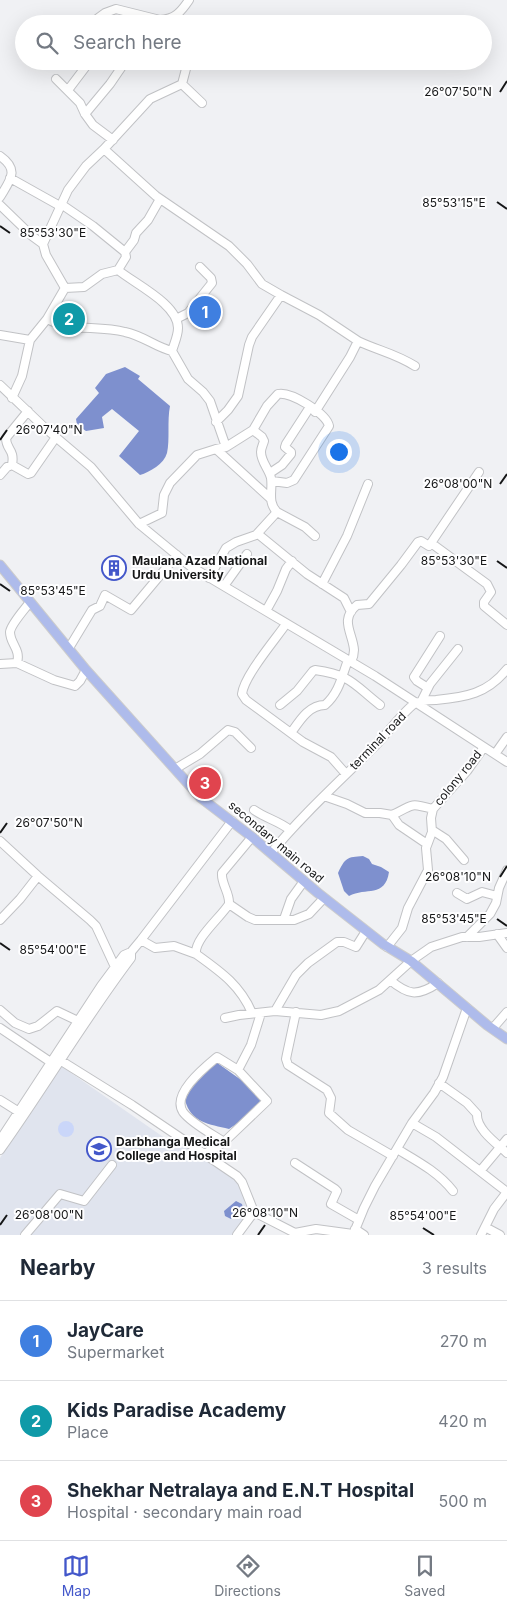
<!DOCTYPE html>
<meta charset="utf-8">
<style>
body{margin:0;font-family:Inter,sans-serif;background:#f6f6f7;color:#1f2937}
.you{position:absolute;left:338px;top:451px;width:18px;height:18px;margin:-12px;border:4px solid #fff;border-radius:50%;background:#1a73e8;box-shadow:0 0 0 8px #1a73e833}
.badge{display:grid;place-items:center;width:32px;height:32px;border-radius:50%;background:#4357ca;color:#fff;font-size:16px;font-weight:700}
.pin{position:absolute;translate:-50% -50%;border:2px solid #fff;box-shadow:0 1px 5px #0006}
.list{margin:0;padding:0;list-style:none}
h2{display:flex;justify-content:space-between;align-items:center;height:65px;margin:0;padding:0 20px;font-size:21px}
h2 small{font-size:16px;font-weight:400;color:#747a83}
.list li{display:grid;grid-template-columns:32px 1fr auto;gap:15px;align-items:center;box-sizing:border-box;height:80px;padding:0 20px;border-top:1px solid #e0e1e3}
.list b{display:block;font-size:19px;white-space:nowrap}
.list p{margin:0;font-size:16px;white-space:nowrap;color:#747a83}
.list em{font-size:16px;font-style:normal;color:#747a83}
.icon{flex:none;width:28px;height:28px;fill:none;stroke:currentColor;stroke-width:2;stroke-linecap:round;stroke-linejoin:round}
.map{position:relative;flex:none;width:507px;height:1235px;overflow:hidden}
.search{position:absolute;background:#fff;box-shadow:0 5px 20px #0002;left:15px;right:15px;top:15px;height:55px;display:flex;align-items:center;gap:12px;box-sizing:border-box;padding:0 18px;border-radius:28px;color:#747a83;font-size:19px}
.sheet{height:305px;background:#fff}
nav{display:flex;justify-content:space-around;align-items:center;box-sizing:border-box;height:70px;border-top:1px solid #e0e1e3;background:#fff;font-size:14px;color:#747a83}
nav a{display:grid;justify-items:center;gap:2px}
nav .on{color:#4357ca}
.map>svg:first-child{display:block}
</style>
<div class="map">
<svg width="507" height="1235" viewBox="0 0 507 1235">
<rect width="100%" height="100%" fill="#f0f1f4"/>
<path fill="#e0e4ee" d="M61,1066L169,1141L172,1136L240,1182L251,1213L234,1235H0V1158Z"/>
<path fill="#cad6f9" d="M58 1129a8 8 0 1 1 16 0a8 8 0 1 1-16 0Z"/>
<path fill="#7e90ce" d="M125,367L140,376L138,379L170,406C167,421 170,440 167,453C164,464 150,472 140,475L119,456L139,431L112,409L102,417L104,428L86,431L77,425L76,419L99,393L95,388L106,374Z
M363,856L369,859L372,864L381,867L389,872C385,898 366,887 349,896L344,891L338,873C345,858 347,857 363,856Z
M216,1062L251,1087L262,1102L242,1120L229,1129C209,1124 191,1123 185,1100L191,1088Z
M236,1201L242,1204L243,1209L231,1219L225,1216L224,1211Z"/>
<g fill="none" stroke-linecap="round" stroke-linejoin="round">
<defs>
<path id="minor" d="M90,24L105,13L116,9L160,20C175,19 181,12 189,0
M185,61L187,65L182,84L202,103
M56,79L80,103L85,114L93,125L113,140
M68,90L90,61
M85,114L110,84L123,65
M104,149L156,196L229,246L247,264L262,284L281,295
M0,156C20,170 10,180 0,197
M10,178L60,206
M61,204L93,226L125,252L126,257L118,270C135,284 178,304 178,328C178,336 174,344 172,351L188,379L203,392L210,401L226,447
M0,205L32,236L43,244
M125,252L134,240L136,233L148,220L160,199
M65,288L84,287L102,274L118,270
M47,319C53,322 60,325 66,326C85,329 106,327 125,332C144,336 155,347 172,351
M176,319L188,313L212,283L211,278L200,267
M0,335L30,340
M0,385L45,428L91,467L139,524L190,566L375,676L507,762
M12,398L22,376L30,340L47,319L65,288L46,255L43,244L68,190L86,166L104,149L150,99L182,84
M315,412L350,357L358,341C379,351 394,353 415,366
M216,422L228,410L238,396L249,345L252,337L281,295L319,315L358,341
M253,430L226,447L216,449L271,499
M12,465C15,449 6,450 6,438L28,411
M270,473L282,465L291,454V452L285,447L286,444L310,407
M0,475L7,467L12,465L28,474L31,473L56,437
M277,512L305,527L315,536
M139,524L162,513L164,495L170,483L197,455L216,449
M258,534L307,574L344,598L351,612
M431,543L487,584L491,592L484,602V606L507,625
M209,578L226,548L236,542L256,535L277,512C267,502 273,490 271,478C269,469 261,462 261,452C261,448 263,445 264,441L262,437L253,430L267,406L278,394C291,391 327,414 329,426L294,480L287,483L272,481
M322,584L347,536L368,484
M224,586L247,554
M266,611L277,591L286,569L292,561
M286,624C275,640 244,676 242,694L246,700L303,742L331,757L346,774
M69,648L92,610L100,606L105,595L131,610L177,555
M351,662C353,658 354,654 354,650C353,633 339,620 357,605L369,604L401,565L418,542L421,541L429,546L479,472
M17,663C21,649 10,644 10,632C11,624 25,609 30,602
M0,664L17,663L54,680L75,686L80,681L86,670
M428,688L417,681L414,677L440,636
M421,702L430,684L458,649
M280,705L297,691L313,671L315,670C352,675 354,685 380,705
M291,733C300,720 309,705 325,705C339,693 342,676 348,660
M495,754L507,737
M175,769L200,754L228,730L235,732L251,748
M324,796L347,804L365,813H380L392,815C415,805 407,802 433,809
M254,810C265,818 279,821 290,830
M392,815L399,825L427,844
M432,830L446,839L464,860
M252,837L222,873C221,884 230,893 229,904C221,917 194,939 196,954C221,972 240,985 252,1013
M0,841L38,876L90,920L96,926L115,967
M271,853C303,814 340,781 375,746C386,735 402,713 414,704C420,700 430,700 436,700C466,697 487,694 507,669
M457,893L467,899L482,892L497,896
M229,904L248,917L255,920H294L309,914L324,898
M284,919L291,899L304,881
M0,920L20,899L38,876
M497,934L507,948
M467,937L490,914L496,903L499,888L507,870
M141,940L155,948L174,946L196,954
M387,947L402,928L408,908L428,870L426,848L432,832L431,818L433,809L467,771L484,747
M390,980C408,995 417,997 438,983
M0,1010L15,1023L29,1029L38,1026L57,1011L78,1021
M275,1011L296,975L308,963L337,942H344L356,947L366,931
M296,1012L287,1054L286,1059L288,1065L327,1090L331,1098L329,1113L348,1130L393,1156
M225,1018L239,1015L275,1011L321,1015L339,1011L379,990L411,961L431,947L462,937H479L507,933
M0,1028L55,1065
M493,1028L507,1012
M55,1057L132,1105L237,1176L242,1182L254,1212L237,1235
M238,1070L217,1057C205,1067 171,1094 183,1112C191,1123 212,1134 224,1142L267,1101L238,1070L251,1045L261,1013
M439,1083L467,1103L477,1114C476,1129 496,1143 507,1153
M0,1100L19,1112
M412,1123L436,1137L507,1192
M0,1140L101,986L124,955L131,952L141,940L232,821
M397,1149C417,1161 438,1172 453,1191
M0,1150C45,1087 84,1020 131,958V952
M205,1154L224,1142
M295,1163L335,1189L337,1191L331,1204L359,1220
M481,1170L507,1139
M254,1212L295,1233L316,1229L353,1234
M485,1227L500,1235
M355,1229L364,1235
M25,1235L60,1194L84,1201L112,1165
M353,1235L364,1208L375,1186L412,1123L434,1093L443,1077L467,1008
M481,1235L494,1209L507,1192"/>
<path id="major" d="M0,565L86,670L201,798L252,837L318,893L383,944L411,961L487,1025L507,1039"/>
</defs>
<use href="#minor" stroke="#c1c2c5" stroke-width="10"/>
<use href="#major" stroke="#ccc" stroke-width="11"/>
<use href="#minor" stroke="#fff" stroke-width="8"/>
<use href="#major" stroke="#aebbeb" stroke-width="9"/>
</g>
<path fill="none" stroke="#161718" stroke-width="2" d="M500,92L507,81M497,202L507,209M0,226L10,233M0,440L7,430M500,484L507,474M497,561L507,568M0,584L10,591M0,833L7,823M500,877L507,866M497,919L507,926M0,943L10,950M0,1225L7,1215M423,1228L434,1235M258,1235L265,1225"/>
<defs>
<symbol id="building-ring" viewBox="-11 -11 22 22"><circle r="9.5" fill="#fefeff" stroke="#4357ca" stroke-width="1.5"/><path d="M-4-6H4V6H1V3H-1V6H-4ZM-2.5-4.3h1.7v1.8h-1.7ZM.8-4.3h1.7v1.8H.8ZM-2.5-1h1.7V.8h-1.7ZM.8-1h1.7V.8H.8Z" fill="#4357ca"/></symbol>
<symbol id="university-ring" viewBox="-11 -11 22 22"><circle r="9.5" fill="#fefeff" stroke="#4357ca" stroke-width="1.5"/><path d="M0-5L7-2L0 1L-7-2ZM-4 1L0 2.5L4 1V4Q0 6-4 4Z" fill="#4357ca"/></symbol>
</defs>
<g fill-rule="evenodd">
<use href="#building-ring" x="100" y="554" width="28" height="28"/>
<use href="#university-ring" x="85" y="1135" width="28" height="28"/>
</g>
<g text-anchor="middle" stroke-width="4" stroke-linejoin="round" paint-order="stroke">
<g font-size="12" font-weight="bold" fill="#161718" stroke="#fefeff" text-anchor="start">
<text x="132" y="565">Maulana Azad National<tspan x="132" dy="14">Urdu University</tspan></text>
<text x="116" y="1146">Darbhanga Medical<tspan x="116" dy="14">College and Hospital</tspan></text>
</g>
<g font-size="12" fill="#161718" stroke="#fefeff">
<text transform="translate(378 741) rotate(-46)" y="4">terminal road</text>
<text transform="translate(458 778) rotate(-51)" y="4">colony road</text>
<text transform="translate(276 842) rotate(40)" y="4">secondary main road</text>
</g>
</g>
<g font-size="12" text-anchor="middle" fill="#161718" stroke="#fefeff" stroke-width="4" stroke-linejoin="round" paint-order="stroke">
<text x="458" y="96">26°07'50"N</text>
<text x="454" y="207">85°53'15"E</text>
<text x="53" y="237">85°53'30"E</text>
<text x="49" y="434">26°07'40"N</text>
<text x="458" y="488">26°08'00"N</text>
<text x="454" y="565">85°53'30"E</text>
<text x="53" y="595">85°53'45"E</text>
<text x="49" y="827">26°07'50"N</text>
<text x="458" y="881">26°08'10"N</text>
<text x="454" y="923">85°53'45"E</text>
<text x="53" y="954">85°54'00"E</text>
<text x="265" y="1217">26°08'10"N</text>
<text x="49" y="1219">26°08'00"N</text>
<text x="423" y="1220">85°54'00"E</text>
</g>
</svg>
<div class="you"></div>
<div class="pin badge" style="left:205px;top:312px;background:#3f7fe0">1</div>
<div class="pin badge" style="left:69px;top:319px;background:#0f9aa8">2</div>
<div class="pin badge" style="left:205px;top:783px;background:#e0444e">3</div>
<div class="search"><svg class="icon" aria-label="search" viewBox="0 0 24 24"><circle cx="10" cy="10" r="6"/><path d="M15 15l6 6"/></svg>Search here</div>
</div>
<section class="sheet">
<h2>Nearby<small>3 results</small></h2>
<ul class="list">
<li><span class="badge" style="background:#3f7fe0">1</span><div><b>JayCare</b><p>Supermarket</p></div><em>270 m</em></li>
<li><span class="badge" style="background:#0f9aa8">2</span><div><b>Kids Paradise Academy</b><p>Place</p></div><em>420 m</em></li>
<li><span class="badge" style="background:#e0444e">3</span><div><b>Shekhar Netralaya and E.N.T Hospital</b><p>Hospital · secondary main road</p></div><em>500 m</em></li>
</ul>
</section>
<nav>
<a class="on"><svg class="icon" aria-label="map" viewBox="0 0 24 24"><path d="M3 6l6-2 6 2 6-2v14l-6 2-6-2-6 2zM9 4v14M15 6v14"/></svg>Map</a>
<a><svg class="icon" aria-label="directions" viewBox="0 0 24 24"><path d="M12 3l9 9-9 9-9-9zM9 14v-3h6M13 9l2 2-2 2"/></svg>Directions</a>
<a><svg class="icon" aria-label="saved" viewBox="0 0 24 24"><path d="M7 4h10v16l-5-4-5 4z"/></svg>Saved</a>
</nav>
